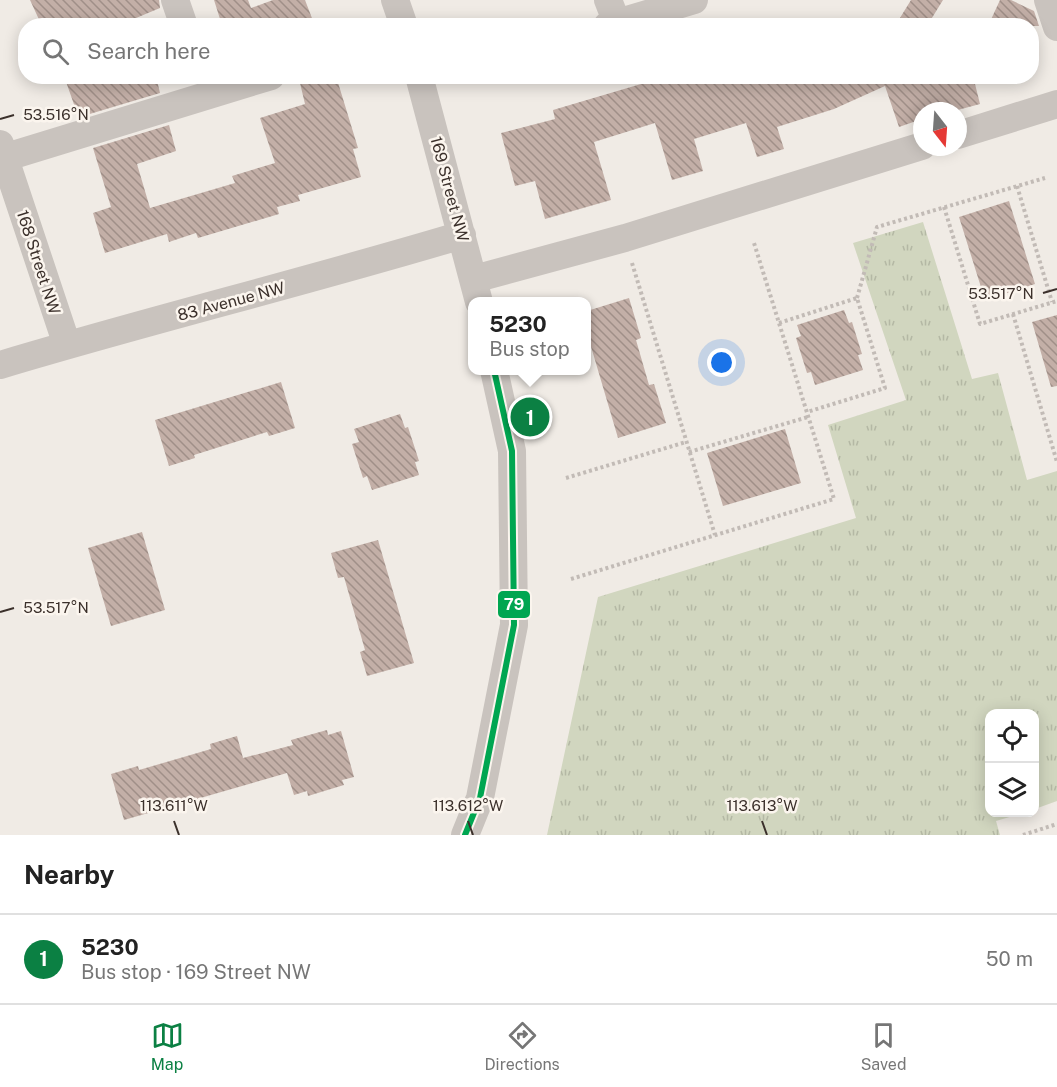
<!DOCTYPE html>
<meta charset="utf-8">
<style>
body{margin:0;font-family:"Public Sans",sans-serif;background:#f6f6f6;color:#222}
.controls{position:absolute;right:18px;bottom:18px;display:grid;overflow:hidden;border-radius:12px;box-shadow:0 3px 15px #0003}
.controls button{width:54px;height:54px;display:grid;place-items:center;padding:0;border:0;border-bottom:2px solid #e0e0e0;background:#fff;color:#222;font:30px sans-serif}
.compass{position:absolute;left:913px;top:102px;width:54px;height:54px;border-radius:50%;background:#fff;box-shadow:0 3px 15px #0003;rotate:163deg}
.you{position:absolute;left:722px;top:363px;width:21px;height:21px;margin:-15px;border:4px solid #fff;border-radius:50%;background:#1a73e8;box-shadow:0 0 0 9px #1a73e833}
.badge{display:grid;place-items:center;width:39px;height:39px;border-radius:50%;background:#0b8043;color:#fff;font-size:20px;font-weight:700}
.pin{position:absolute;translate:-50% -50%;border:3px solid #fff;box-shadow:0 2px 6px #0006}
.popup{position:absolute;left:468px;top:297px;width:123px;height:78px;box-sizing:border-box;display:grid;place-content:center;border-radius:12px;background:#fff;filter:drop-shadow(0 2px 4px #0005);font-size:20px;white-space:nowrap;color:#767676}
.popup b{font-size:22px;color:#222}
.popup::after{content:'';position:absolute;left:50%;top:100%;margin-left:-12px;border:12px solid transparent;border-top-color:#fff}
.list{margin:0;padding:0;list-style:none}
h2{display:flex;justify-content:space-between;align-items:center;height:78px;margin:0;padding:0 24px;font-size:26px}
h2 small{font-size:20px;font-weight:400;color:#767676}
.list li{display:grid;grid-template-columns:39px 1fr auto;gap:18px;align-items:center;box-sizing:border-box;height:90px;padding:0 24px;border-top:2px solid #e0e0e0}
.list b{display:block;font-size:22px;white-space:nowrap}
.list p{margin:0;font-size:20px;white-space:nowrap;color:#767676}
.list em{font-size:20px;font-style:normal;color:#767676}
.icon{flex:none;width:33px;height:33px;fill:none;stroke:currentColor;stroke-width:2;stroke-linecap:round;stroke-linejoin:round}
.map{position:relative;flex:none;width:1057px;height:835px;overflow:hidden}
.search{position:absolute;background:#fff;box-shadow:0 3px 15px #0003;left:18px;right:18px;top:18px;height:66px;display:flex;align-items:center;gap:15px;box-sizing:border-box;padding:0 21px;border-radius:24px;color:#767676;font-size:22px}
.sheet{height:168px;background:#fff}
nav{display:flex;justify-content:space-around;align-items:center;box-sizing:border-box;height:84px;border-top:2px solid #e0e0e0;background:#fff;font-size:16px;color:#767676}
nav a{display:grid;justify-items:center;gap:3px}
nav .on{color:#0b8043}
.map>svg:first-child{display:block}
</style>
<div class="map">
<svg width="1057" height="835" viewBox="0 0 1057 835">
<defs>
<pattern id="grass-tufts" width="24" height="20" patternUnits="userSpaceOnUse" patternTransform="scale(1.5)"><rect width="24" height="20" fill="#d1d6bf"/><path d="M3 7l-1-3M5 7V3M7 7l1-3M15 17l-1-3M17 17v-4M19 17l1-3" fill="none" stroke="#b4b8a4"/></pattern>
<pattern id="building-back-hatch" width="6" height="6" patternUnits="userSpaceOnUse" patternTransform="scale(1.5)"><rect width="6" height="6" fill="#c3afa7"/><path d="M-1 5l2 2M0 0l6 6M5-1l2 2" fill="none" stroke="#a08f88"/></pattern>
</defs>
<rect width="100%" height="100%" fill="#f0ebe5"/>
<path fill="url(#grass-tufts)" d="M923,222L972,379L998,373L1027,480L1057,471V801L1035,809L1034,714H990V812L1023,813L996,821L1000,835H547L598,597L856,518L828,425L906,400L853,243Z"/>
<path fill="url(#building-back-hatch)" d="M30,0H159L160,8L117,26H42Z
M214,0H248L251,8L273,0H305L315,26H212L211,23L220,19Z
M911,0H943L927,26H895Z
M1000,0H1011L1034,11L1039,26H988Z
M64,76H156L160,93L83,116L81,111L77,113Z
M323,76H336L358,148L353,149L361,177L298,195L300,201L277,207L279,214L198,238L196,233L169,242L167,234L105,253L93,213L111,207L93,148L169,125L176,151L137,164L150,208L235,183L232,176L275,163L260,118L305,104L300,83Z
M668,76H973L980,104L954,111H922V119L899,127L885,86L834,109L777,127L784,149L757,157L746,123L694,139L703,171L672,180L655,123L594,142L611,200L545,219L535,181L515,186L501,133L555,119L553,110Z
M1009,201L1035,284L985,300L959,217Z
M629,298L641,338L636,340L649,385L654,384L666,423L618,438L587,333V311Z
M844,310L849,323L852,322L862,354L858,355L863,370L815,385L811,372L807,373L796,338L801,336L797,325Z
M1057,315V386L1051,387L1032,322Z
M281,382L295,428L269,436L267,432L194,455L195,458L169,466L155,420Z
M400,414L405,428L408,427L419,461L415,462L419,475L372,490L367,476L363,478L352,444L359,442L354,429Z
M785,429L801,483L723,506L707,453Z
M142,532L165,610L111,626L88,548Z
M378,540L414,663L367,676L360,652L365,650L344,577L338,578L331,553Z
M327,730L328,735L341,731L354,777L342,780L344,785L308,796L307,791L294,795L287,773L124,820L111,774L138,766L139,770L211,749L210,744L237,736L243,758L293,745L291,740Z"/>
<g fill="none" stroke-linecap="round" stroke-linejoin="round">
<path stroke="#c2bbb6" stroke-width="4" stroke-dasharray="3 3" stroke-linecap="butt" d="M1017,186L1052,302
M944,207L980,324L1057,301
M632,263L715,535
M857,298L877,227L1045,178
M1013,314L1057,462
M779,323L857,298L885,388L807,412
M689,452L808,417
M566,478L686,442
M571,579L834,499L754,243
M1023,835L1057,824"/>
<path stroke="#c9c3be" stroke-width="28" d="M175,0L184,26
M395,0L404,26
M608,0L617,23
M1048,0L1057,27
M607,26L694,0
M419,76L479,302
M958,135L1057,104
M0,144L67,345
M0,159L271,76
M474,279L625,238L922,146
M0,365C153,319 309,281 462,235
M465,835L480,798L514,625L512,451L494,370"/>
<defs>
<path id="bus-1" d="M465,835L480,798L514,625L512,451L494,370"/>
</defs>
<use href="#bus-1" stroke="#fbf5ee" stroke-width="10"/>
<use href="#bus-1" stroke="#00a651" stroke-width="6"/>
</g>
<path fill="none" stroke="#3b302b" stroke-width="2" d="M0,119L14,115M1043,293L1057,289M0,612L14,608M174,821L179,835M468,821L473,835M762,821L767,835"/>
<g text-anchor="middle" stroke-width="5" stroke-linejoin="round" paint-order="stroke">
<g font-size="16" fill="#3b302b" stroke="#fbf5ee">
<text transform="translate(450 189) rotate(75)" y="6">169 Street NW</text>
<text transform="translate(39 262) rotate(72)" y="6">168 Street NW</text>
<text transform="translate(231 301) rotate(-15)" y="6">83 Avenue NW</text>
</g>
</g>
<g font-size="15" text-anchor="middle" fill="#3b302b" stroke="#fbf5ee" stroke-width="5" stroke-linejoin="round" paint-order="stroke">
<text x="56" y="120">53.516°N</text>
<text x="1001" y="299">53.517°N</text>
<text x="56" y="613">53.517°N</text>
<text x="174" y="811">113.611°W</text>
<text x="468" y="811">113.612°W</text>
<text x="762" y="811">113.613°W</text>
</g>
<rect stroke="#fbf5ee" stroke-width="2" x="497" y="590" width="34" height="29" rx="6" fill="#00a651"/>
<g font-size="16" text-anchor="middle" font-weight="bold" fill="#fff">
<text x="514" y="610">79</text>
</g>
</svg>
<div class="controls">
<button><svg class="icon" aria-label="locate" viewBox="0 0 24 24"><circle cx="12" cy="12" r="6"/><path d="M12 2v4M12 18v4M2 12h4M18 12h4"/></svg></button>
<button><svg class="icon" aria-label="layers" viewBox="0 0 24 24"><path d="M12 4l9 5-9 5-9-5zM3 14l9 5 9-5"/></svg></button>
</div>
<svg class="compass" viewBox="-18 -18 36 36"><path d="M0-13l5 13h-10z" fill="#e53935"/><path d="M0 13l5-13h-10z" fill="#767676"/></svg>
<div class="you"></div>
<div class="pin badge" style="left:530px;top:417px">1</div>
<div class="popup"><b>5230</b>Bus stop</div>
<div class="search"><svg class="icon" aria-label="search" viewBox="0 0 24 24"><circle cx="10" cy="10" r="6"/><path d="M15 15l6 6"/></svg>Search here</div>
</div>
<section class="sheet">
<h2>Nearby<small></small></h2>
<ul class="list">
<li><span class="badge">1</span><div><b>5230</b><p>Bus stop · 169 Street NW</p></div><em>50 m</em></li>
</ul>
</section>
<nav>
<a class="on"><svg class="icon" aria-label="map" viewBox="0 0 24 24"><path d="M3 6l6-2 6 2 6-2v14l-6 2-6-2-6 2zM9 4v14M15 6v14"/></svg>Map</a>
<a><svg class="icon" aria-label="directions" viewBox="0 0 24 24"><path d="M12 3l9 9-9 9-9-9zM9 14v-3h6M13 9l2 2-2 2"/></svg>Directions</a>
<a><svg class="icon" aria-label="saved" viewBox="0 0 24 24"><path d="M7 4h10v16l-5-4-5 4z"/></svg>Saved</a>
</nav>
